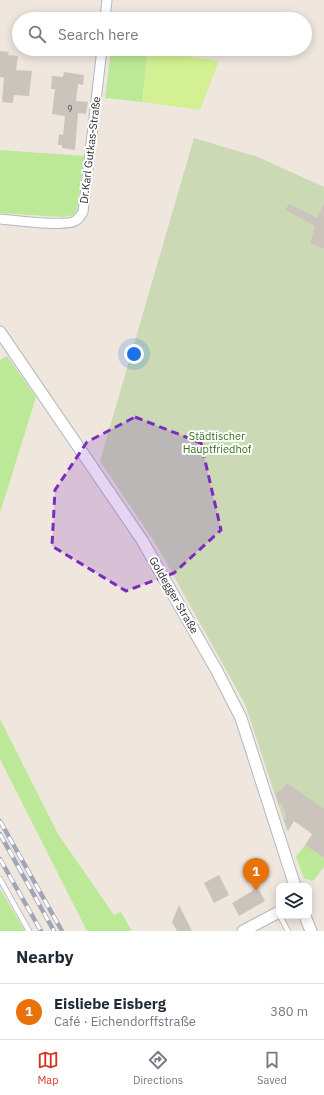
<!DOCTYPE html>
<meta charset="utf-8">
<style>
body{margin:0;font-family:"IBM Plex Sans",sans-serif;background:#f2f2f3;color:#1f2937}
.controls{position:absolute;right:12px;bottom:12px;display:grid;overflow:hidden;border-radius:8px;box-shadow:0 2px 10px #0003}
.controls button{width:36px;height:36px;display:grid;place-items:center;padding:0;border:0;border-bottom:1px solid #e0e1e3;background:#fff;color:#1f2937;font:20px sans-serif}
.you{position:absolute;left:134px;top:354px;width:14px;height:14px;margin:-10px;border:3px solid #fff;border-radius:50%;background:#1a73e8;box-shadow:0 0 0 6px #1a73e833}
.badge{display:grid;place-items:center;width:26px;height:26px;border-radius:50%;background:#d93025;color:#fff;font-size:13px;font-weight:700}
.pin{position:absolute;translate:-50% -33px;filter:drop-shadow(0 1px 2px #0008)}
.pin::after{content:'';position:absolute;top:21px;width:14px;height:12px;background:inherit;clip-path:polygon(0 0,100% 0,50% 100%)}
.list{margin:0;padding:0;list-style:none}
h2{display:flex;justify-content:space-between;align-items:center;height:52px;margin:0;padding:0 16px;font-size:17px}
h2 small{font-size:13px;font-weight:400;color:#747a83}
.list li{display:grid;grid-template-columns:26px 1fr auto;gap:12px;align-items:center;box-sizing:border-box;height:56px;padding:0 16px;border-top:1px solid #e0e1e3}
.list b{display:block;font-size:15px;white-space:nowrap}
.list p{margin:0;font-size:13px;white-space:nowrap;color:#747a83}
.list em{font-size:13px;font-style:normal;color:#747a83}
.icon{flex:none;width:22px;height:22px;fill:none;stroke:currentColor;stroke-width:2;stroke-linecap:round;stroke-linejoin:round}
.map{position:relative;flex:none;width:324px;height:931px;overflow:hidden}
.search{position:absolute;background:#fff;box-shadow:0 2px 10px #0003;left:12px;right:12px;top:12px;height:44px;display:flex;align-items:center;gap:10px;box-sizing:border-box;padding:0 14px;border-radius:22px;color:#747a83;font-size:15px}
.sheet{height:108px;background:#fff}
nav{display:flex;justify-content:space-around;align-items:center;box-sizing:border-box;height:56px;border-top:1px solid #e0e1e3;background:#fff;font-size:11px;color:#747a83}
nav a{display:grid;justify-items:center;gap:2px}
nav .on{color:#d93025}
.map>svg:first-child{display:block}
</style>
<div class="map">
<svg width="324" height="931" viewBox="0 0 324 931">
<rect width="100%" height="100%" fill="#efe6de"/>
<path fill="#bce997" d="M111,49L148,51L142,102L105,98Z
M0,150L84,156L77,210L74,215L61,217L0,213Z
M7,356L36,397L0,513V360Z
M0,719L58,834L114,915L121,912L132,931H87L0,759Z
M305,845L324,858V867L313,881L304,878L296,857Z
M0,889L25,931H0Z"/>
<path fill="#cbdab4" d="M194,138L258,157L324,187V858L305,845L312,834L294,821L287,831L245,704L157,546L100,461Z"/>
<path fill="#d3f192" d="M148,51L219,61L200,110L142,102Z"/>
<path fill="#cbc4bd" d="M0,51L9,52L8,55L18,56L16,70L32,71L29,96L14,95L13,103L2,102L4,78L0,77Z
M64,72L84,75L83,85L78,84L76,101L88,102L86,114L78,113L75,150L62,148V145H58L59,134L63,135L65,116L52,114L55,89H51L52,76L63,77Z
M289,204L317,218L324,204V248L310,244L315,226L285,210Z
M287,783L324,809V858L305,845L313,834L294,821L288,831L284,820L286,817L282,804L279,805L275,792L281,791Z
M219,875L229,895L214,903L204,883Z
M254,890L255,892L259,890L265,901L239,916L232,903Z
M179,905L192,931H177L172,922Z"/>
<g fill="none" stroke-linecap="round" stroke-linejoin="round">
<defs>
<path id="service" d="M0,879L29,931
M280,916L288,931"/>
<path id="minor" d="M105,19L107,0
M0,219C14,220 65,227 75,221C79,219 81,215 83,212L102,49"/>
<path id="tertiary" d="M0,332L142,540L217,671L241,718L295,886
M305,916L311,931
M243,931L279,912"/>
</defs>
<use href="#service" stroke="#b2b7c1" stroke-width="6"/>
<use href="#minor" stroke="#b2b7c1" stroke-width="11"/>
<use href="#tertiary" stroke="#b2b7c1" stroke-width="13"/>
<use href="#service" stroke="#fff" stroke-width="4.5"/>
<use href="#minor" stroke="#fff" stroke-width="9"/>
<use href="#tertiary" stroke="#fff" stroke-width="11"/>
<defs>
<path id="rail" d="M0,821L62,931
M0,834L54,931
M0,859L41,931"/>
</defs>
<use href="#rail" stroke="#a0a6b8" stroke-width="4.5"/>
<use href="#rail" stroke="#fff" stroke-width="3" stroke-dasharray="9" stroke-linecap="butt"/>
</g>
<path fill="#7b2cbf" fill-opacity="0.2" stroke="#7b2cbf" stroke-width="3" stroke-dasharray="8 5" stroke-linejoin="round" d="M135,417L201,443L221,530L174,573L126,591L52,546L55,490L87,442Z"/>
<g text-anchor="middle" stroke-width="4" stroke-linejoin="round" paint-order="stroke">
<g font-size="9" fill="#545351">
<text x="70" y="112">9</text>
</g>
<g font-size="11" fill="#2d2d2d" stroke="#fff">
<text transform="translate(90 150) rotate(-83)" y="4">Dr.Karl Gutkas-Straße</text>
<text transform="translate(174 595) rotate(60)" y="4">Goldegger Straße</text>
</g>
<g font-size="11" fill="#327115" stroke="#fff">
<text x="217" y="440">Städtischer<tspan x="217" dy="13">Hauptfriedhof</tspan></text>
</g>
</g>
</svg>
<div class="controls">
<button><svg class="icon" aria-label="layers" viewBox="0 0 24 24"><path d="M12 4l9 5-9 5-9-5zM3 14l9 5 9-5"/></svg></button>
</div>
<div class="you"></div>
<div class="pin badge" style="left:256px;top:891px;background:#e8710a">1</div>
<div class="search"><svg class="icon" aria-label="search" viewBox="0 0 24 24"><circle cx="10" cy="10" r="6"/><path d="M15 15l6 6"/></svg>Search here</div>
</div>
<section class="sheet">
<h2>Nearby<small></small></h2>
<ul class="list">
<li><span class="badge" style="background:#e8710a">1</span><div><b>Eisliebe Eisberg</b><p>Café · Eichendorffstraße</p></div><em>380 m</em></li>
</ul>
</section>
<nav>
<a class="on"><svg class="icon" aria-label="map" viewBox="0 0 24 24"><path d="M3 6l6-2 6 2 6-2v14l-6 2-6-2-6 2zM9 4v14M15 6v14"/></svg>Map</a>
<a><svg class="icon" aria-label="directions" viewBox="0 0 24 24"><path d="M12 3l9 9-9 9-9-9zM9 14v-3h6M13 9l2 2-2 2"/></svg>Directions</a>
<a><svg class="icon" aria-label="saved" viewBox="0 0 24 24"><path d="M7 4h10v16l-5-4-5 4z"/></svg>Saved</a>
</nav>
